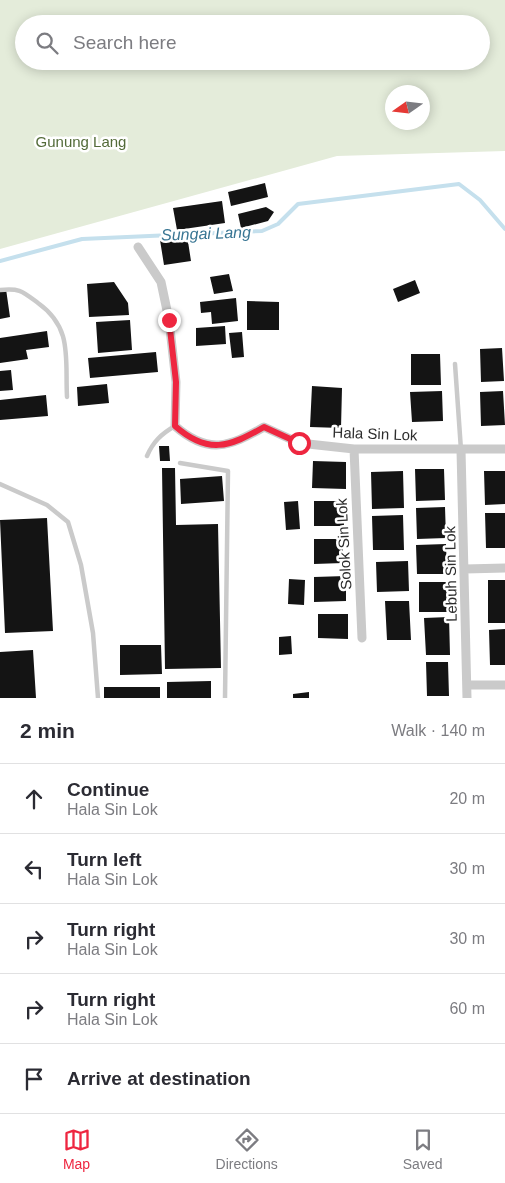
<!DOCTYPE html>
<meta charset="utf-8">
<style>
body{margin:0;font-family:Arial,sans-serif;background:#f7f7f7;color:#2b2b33}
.compass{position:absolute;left:385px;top:85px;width:45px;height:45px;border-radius:50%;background:#fff;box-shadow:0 2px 12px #0003;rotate:256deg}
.stop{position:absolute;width:15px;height:15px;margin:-11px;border:4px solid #ee2640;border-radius:50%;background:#fff}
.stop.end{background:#ee2640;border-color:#fff;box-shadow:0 1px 5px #0008}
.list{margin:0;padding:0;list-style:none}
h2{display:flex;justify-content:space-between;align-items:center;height:65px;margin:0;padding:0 20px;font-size:21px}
h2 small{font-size:16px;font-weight:400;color:#7c7c81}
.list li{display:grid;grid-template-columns:32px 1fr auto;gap:15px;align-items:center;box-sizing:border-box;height:70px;padding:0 20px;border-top:1px solid #e1e1e2}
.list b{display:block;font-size:19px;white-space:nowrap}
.list p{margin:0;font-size:16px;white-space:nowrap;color:#7c7c81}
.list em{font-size:16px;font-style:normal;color:#7c7c81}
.icon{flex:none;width:28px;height:28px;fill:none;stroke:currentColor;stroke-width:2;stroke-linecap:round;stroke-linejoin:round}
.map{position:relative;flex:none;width:505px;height:698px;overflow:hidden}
.search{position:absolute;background:#fff;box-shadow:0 2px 12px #0003;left:15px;right:15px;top:15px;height:55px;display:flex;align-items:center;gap:12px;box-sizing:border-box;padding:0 18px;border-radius:28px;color:#7c7c81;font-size:19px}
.sheet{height:415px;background:#fff}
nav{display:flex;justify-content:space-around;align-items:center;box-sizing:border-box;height:70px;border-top:1px solid #e1e1e2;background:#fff;font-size:14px;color:#7c7c81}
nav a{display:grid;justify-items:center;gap:2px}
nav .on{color:#ee2640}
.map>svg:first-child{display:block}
</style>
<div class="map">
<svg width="505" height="698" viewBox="0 0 505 698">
<rect width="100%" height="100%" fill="#fff"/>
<path fill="#e4ecda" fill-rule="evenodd" d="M0,0H505V151L337,156L0,249ZM24,24H481V61H24ZM392,92H422V122H392Z"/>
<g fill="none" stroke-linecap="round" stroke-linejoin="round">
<path stroke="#c5e0ed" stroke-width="4" d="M0,261L82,239L262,231L278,224L298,204L459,184L480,200L505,229"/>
</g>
<path fill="#141414" d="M265,183L268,197L231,206L228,192Z
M222,201L225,223L177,230L173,208Z
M266,207L274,212L268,221L241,228L238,214Z
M187,235L191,261L164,265L160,240Z
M229,274L233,291L214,294L210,277Z
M415,280L420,293L398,302L393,289Z
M114,282L128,303L129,315L89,317L87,284Z
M6,289L10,317L0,319V290Z
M236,298L238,321L212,324L211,312L201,313L200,302Z
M247,301L279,302V330H247Z
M130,320L132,350L98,353L96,322Z
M225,326L226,344L196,346V328Z
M47,331L49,347L26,350L28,359L0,363V338Z
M242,332L244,357L232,358L229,333Z
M502,348L504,381L481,382L480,349Z
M156,352L158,372L90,378L88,358Z
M411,354H440L441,385H411Z
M11,370L13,390L0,391V371Z
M107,384L109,403L78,406L77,387Z
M312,386L342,388L341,428L310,427Z
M442,391L443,421L412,422L410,392Z
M503,391L505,425L481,426L480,392Z
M46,395L48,416L0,420V400Z
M159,446H169L170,461H160Z
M313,461L346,462V489L312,488Z
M162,468H175L176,525L218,524L221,668L165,669Z
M415,469H444L445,500L416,501Z
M403,471L404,508L372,509L371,472Z
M484,471H505V504L485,505Z
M222,476L224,501L181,504L180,479Z
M298,501L300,529L286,530L284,502Z
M314,501H344V526H314Z
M445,507L446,538L417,539L416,508Z
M485,513H505V548H486Z
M403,515L404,550H373L372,516Z
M47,518L53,631L5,633L0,520Z
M314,539H343V563L314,564Z
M446,544L447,574H417L416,545Z
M408,561L409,591L377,592L376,562Z
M346,576V601L314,602V577Z
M289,579L305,580L304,605L288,604Z
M488,580H505V623H488Z
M419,582H449L450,612H419Z
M385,601H409L411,640H387Z
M318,614H348V639L318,638Z
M449,617L450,655H426L424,618Z
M505,629V665H490L489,630Z
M291,636L292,654L279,655V637Z
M120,645H161L162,674L120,675Z
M33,650L36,698H0V652Z
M426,662H448L449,696H427Z
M211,681V698H167V682Z
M104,687H160V698H104Z
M309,692V698H293V694Z"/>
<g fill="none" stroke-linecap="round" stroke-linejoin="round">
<path stroke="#cacaca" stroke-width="4.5" d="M0,290C20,288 22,291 38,303C73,328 65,358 67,397
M455,364L461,450
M147,456C153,442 161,434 175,426
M180,463L228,471L225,698
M0,484L47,505L68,522L81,565L93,633L98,698"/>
<path stroke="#cacaca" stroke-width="9" d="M138,247L161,282L169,320L176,382L175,426C208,455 229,447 264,427L299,443L354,449H505
M354,449L362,638
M461,450L467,698
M465,569L505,568
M467,685H505"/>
</g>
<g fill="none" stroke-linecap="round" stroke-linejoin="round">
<path stroke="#ee2640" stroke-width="6" d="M169,320L176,382L175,426C208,455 229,447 264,427L299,443"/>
</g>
<g text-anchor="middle" stroke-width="5" stroke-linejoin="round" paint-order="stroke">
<g font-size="15" fill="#536b39" stroke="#fff">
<text x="81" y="147">Gunung Lang</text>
</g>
<g font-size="15" fill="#2d2d2d" stroke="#fff">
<text transform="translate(375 434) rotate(2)" y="5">Hala Sin Lok</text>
<text transform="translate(344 544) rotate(-93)" y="5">Solok Sin Lok</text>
<text transform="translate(451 574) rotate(-91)" y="5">Lebuh Sin Lok</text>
</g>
<g font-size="16" font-style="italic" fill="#387593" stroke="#fff">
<text transform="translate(206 233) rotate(-2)" y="6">Sungai Lang</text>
</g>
</g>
</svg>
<svg class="compass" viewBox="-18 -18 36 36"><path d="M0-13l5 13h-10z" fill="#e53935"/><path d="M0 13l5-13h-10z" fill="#7c7c81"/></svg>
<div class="stop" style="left:299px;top:443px"></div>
<div class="stop end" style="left:169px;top:320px"></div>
<div class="search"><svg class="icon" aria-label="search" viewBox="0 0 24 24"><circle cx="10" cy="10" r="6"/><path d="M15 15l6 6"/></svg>Search here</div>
</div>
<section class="sheet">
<h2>2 min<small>Walk · 140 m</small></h2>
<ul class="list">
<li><svg class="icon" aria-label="ahead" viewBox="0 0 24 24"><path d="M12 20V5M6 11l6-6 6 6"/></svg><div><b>Continue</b><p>Hala Sin Lok</p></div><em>20 m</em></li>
<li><svg class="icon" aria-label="left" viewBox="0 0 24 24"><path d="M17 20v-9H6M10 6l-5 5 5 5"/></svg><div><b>Turn left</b><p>Hala Sin Lok</p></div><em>30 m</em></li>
<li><svg class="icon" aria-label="right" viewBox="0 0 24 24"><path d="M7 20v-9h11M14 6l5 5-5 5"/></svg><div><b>Turn right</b><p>Hala Sin Lok</p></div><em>30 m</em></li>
<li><svg class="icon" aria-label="right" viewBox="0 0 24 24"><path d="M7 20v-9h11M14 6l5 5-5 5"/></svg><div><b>Turn right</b><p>Hala Sin Lok</p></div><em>60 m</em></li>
<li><svg class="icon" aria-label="arrive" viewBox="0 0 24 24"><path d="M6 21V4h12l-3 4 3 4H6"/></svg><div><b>Arrive at destination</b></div></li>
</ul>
</section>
<nav>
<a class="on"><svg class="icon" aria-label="map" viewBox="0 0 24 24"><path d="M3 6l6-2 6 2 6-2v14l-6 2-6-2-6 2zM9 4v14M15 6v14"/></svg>Map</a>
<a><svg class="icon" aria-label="directions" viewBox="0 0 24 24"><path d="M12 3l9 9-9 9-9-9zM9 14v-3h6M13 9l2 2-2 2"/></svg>Directions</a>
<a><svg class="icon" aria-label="saved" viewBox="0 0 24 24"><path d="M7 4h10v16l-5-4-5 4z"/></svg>Saved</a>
</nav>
